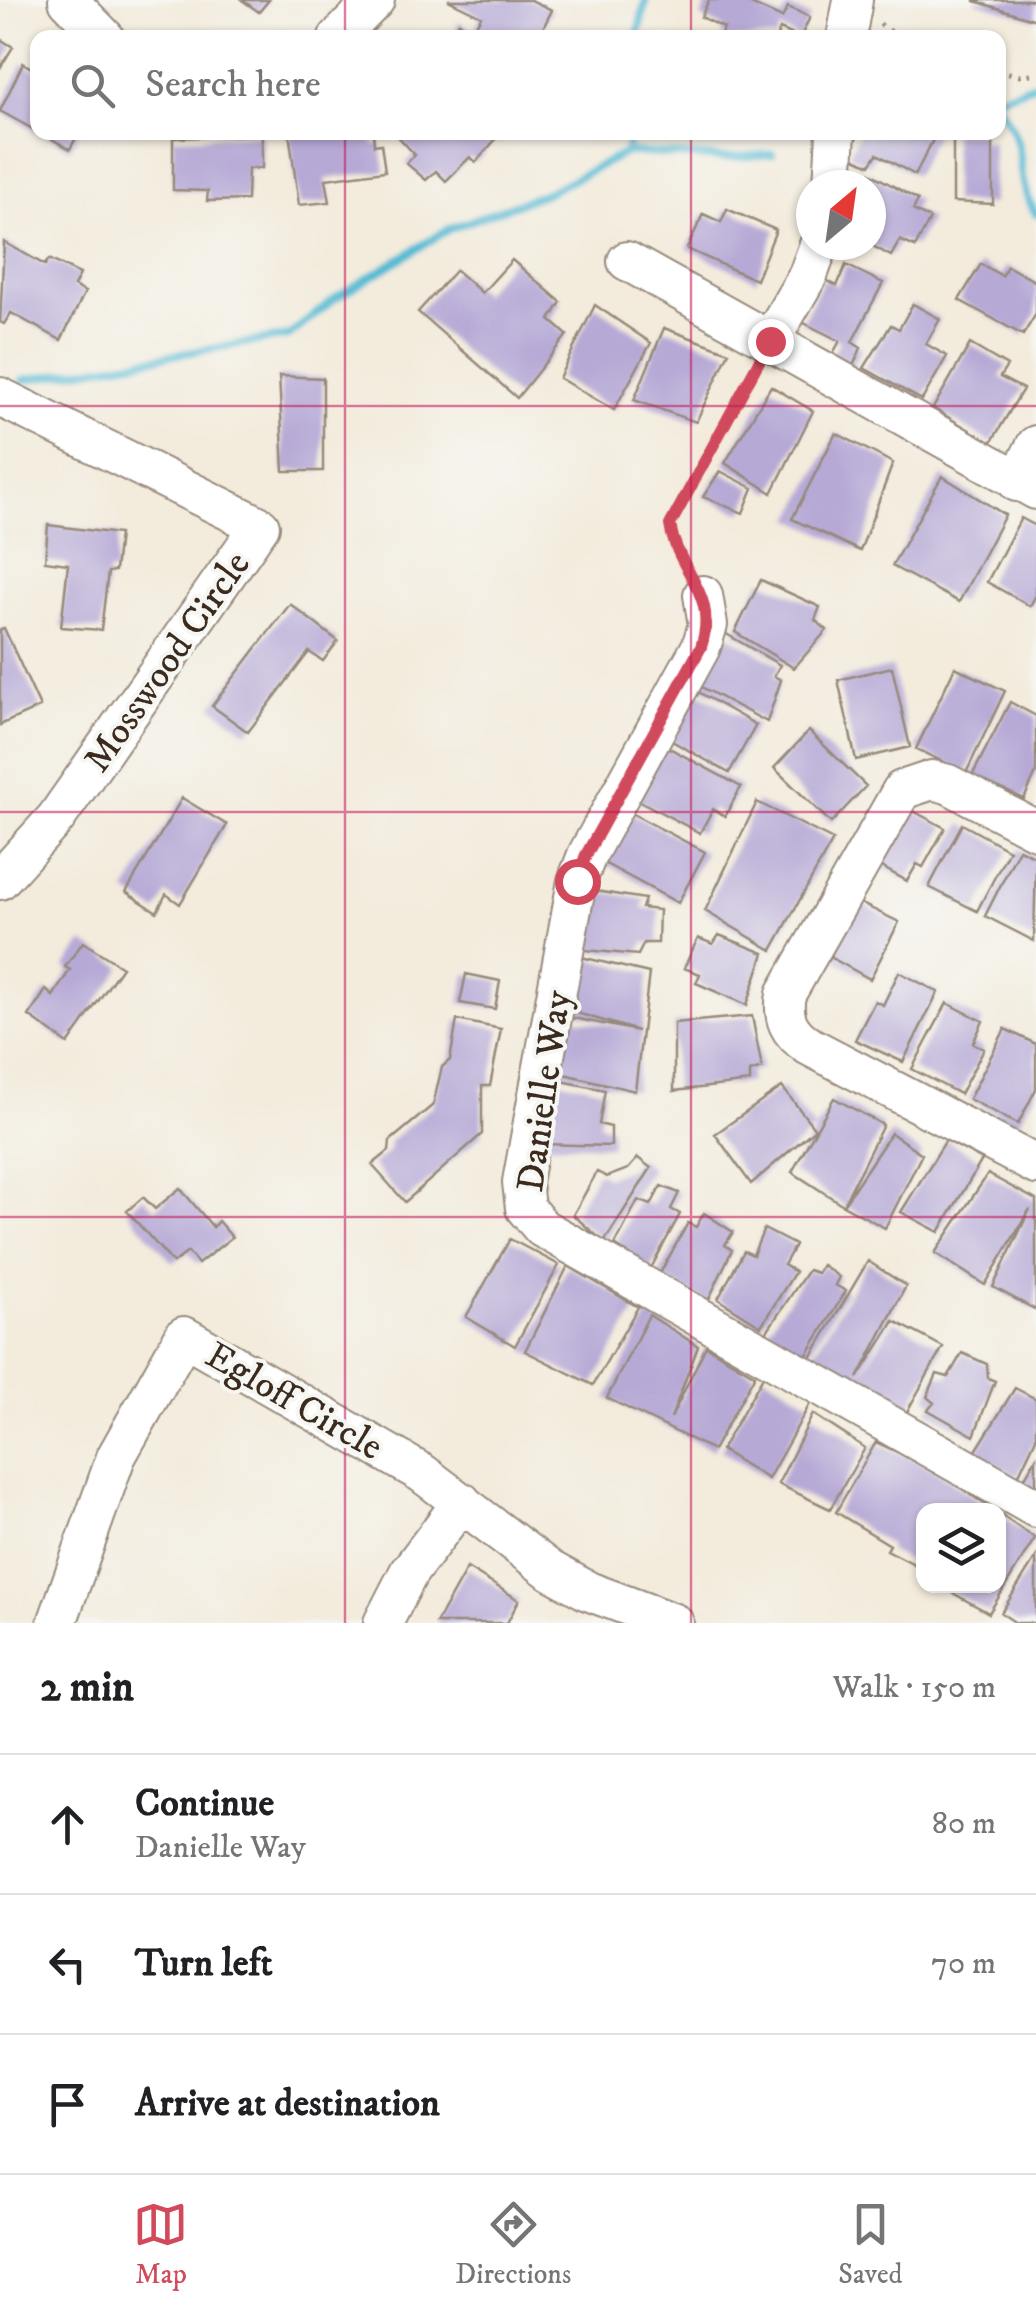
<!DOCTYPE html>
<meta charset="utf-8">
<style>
body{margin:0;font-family:"IM FELL DW Pica",serif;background:#f6f6f6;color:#202124}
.controls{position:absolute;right:30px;bottom:30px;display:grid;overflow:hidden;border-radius:20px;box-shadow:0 2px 8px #0004}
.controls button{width:90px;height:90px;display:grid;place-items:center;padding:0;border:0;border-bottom:2px solid #e0e0e0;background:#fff;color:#202124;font:50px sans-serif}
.compass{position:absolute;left:796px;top:170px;width:90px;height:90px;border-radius:50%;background:#fff;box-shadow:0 2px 8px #0004;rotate:29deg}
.stop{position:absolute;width:30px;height:30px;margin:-22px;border:8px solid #d1495b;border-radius:50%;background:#fff}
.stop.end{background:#d1495b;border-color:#fff;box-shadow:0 2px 10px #0008}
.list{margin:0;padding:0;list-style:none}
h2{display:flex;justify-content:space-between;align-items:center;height:130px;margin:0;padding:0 40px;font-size:42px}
h2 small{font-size:32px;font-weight:400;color:#757577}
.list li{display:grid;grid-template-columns:65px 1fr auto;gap:30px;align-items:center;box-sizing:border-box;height:140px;padding:0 40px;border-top:2px solid #e0e0e0}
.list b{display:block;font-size:38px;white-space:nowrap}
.list p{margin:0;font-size:32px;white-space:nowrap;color:#757577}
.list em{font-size:32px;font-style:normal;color:#757577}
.icon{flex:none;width:55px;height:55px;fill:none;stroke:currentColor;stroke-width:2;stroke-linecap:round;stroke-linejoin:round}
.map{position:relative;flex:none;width:1036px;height:1623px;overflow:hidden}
.search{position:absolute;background:#fff;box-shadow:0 2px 8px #0004;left:30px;right:30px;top:30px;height:110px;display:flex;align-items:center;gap:25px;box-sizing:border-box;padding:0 35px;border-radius:20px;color:#757577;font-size:38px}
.sheet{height:550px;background:#fff}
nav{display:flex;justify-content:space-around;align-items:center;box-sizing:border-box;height:140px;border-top:2px solid #e0e0e0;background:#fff;font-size:28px;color:#757577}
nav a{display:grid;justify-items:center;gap:5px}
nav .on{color:#d1495b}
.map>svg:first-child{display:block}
</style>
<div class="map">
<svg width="1036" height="1623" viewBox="0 0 1036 1623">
<rect width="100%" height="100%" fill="#f6f6f2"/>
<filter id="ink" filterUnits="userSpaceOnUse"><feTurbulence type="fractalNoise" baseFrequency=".01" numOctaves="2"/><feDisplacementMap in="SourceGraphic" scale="20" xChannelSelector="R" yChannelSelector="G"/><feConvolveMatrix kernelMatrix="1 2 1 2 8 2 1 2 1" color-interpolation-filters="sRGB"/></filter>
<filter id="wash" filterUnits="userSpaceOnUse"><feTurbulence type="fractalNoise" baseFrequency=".0048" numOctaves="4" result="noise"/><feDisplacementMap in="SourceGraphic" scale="40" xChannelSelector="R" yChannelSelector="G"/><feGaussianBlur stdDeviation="2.25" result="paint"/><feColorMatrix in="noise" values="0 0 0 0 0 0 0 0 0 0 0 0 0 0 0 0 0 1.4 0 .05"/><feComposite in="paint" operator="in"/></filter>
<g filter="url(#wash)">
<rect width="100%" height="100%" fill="#f3ebdb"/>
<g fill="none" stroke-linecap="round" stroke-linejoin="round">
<path stroke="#56bbd4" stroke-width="8" d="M637,38L646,0
M998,97L1036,84
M998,106C1036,159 1007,164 1036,214
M627,152L724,158L772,154
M23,380L289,336L334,299L449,229L546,193L627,152L629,132"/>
</g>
<g id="blocks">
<path fill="#b6a9d6" d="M242,0H269L259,12Z
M448,0H531L552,10L538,38H452L459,22L473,31L481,16Z
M709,0H742L782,18L788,7L810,17L800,38L780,29L776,38H727L721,34L724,28L701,17Z
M975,0H1036V20L975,1Z
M0,39L13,47L0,68Z
M23,63L38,72V132L0,111Z
M39,132H79L70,149Z
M289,132H373L374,145L381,144L385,171L326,179L330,202L299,205Z
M394,132H502L476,162L470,157L446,181L436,171L426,180L406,163L415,155Z
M859,132H937L915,175L877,154L870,165L849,155Z
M953,132H982V141H993V204L953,202Z
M262,135V168L248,169L247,200L207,201L208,191L173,190V138Z
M870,173L918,200L913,210L930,219L915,247L900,240L891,256L871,245V185H863Z
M727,209L776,230L756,280L687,249L703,214L721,222Z
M4,242L45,265L49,259L80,274L74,286L85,292L61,340L11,313L4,324L0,322Z
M512,260L561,302L550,320L567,335L517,398L418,312L456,270L482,293Z
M981,264L1002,276L1007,266L1036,282V314L1023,335L959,300Z
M846,265L883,283L852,342L861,348L853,366L832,355L840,341L802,322L824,279L837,286Z
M913,304L940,319L926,344L947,356L922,400L864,368L891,325L899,329Z
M595,305L651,343L614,410L559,378Z
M664,328L729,352L696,422L634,400Z
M970,344L1007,366L1000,377L1023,389L991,443L933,408Z
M279,376L323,378V471H284Z
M771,386L813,411L772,493L725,463Z
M836,433L893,463L860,551L792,519Z
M720,471L753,488L743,513L703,497Z
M942,476L1005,515L959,602L892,566Z
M1021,518L1036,526V595L1030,606L987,582Z
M48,525L119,534L115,571L108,572L101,630L61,627L68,564L45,561Z
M761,580L820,607L815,620L827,630L794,668L735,632Z
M290,604L338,641L323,661L309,652L248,732L212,706Z
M4,628L40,707L0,725V630Z
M723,632L780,665L774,676L781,680L767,722L696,684Z
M892,667L910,747L856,760L838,680Z
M955,667L1005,691L966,773L916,749Z
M693,689L756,725L729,773L665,737Z
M1010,702L1036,716V773L1024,799L972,776Z
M809,731L866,786L831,823L774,768Z
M662,744L741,787L725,816L713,809L700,833L634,798Z
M182,798L227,825L180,904L166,894L157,912L126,892Z
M757,802L833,840L772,950L705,911Z
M902,805L945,828L923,867L917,864L907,881L869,860Z
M631,813L705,852L678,903L604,863Z
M962,824L1009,850L977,911L929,887Z
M1019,849L1036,857L1034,941L985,916Z
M583,889L645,899L642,908L659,910L658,943H644L638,955L574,949Z
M858,902L899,922L870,979L830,957Z
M719,935L764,953L747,1005L696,983L700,974L684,968L698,938L713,944Z
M83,942L122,967L68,1044L29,1016L46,990L53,996L70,970L65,967Z
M577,956L649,973L635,1091L556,1072L563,1016L638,1031L567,1010Z
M899,972L938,992L903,1062L855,1040L875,1001L883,1005Z
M466,974L500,981L495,1009L460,1003Z
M947,1003L983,1021L973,1043L984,1049L960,1094L912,1069Z
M752,1016L762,1068L750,1072V1082L674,1091V1023Z
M457,1020L501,1029L490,1086H482V1134L405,1202L372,1165L389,1151L390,1141L433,1105L442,1067L450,1060Z
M1005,1029L1036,1044V1089L1018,1124L969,1099Z
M552,1079L605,1090L599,1124L611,1127V1146L542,1144Z
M782,1087L815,1129L751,1184L715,1134Z
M834,1098L883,1125L843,1205L792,1172Z
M891,1133L922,1154L885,1228L843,1205Z
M946,1140L982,1160L939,1232L901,1212Z
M638,1158L651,1168L604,1242L573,1215L597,1172L607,1177L628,1169Z
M988,1174L1036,1200V1310L993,1287L1030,1209L985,1285L935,1253Z
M661,1186L679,1193L671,1209L680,1214L650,1270L615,1245L638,1200L651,1205Z
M180,1188L213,1227L218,1221L232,1237L198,1264L188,1252L173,1263L127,1211L143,1197L155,1209Z
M704,1213L733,1232L725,1245L732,1250L707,1303L659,1275L688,1223L696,1227Z
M764,1229L795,1245L784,1265L795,1272L761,1326L718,1299L744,1251L753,1255Z
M510,1239L559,1265L515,1346L466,1317Z
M868,1261L906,1286L858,1378L894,1321L943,1347L904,1417L810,1359Z
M822,1265L839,1277L835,1285L846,1291L805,1358L765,1334L808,1270L817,1273Z
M568,1266L638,1307L593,1385L525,1351Z
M649,1315L698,1346L671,1418L706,1346L755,1375L713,1450L607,1398Z
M962,1353L987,1364L988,1378L995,1381L974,1436L928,1410L934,1403L927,1397L937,1374L948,1377Z
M764,1375L811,1402L768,1479L721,1450Z
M1015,1388L1036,1399V1438L1018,1476L974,1454Z
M813,1414L865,1448L830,1509L778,1484Z
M876,1442L932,1468L993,1510H924V1569L887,1550L890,1545L836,1512Z
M1036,1458V1491L1022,1482Z
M999,1514L1035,1538L989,1613L940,1586H998Z
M1036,1557V1623H1016L1001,1613Z
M467,1568L519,1600L507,1623H436Z"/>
</g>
</g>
<g filter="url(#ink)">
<use href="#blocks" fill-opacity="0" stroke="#978a7c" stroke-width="2.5"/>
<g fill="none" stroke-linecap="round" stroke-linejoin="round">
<defs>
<path id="minor" d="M68,0L105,38
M338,38L375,0
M846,38L853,0
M833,185L836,132
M627,261L1036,490
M770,341L808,275L819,245
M0,397L260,526L56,818L0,880
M1017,482L1036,445
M703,595L708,625L701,647L587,855L577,881L522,1182L525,1208L542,1228L1036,1508
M1036,830L948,784L932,780L902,790L786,994C782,1018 788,1032 809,1046L1036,1165
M57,1623L116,1457L184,1336L422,1473L550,1570L588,1591L674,1623
M383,1623L409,1572L462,1502"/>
</defs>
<use href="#minor" stroke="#978a7c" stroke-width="42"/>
<path stroke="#978a7c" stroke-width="5" stroke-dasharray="2.5 8" stroke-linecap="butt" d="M880,24L901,38
M998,70L1020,76L1036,73
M688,568L673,541V514L757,365"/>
<use href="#minor" stroke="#fff" stroke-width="38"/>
</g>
</g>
<g fill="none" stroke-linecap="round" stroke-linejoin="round" filter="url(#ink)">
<path stroke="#d1495b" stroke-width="12" d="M577,881L586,855L701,647C719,592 678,574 670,525L770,341"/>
</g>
<path fill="none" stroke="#c2185b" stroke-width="2.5" stroke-opacity="0.55" d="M345,0V38M691,0V38M345,132V1623M691,132V1623M0,406H1036M0,812H1036M0,1217H1036"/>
<g text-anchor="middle" stroke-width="8" stroke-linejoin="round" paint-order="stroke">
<g font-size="38" fill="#3b2a1e" stroke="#f6f6f2">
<text transform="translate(166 661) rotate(-55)" y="13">Mosswood Circle</text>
<text transform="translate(543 1091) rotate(-82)" y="13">Danielle Way</text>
<text transform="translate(295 1400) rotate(30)" y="13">Egloff Circle</text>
</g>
</g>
</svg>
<div class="controls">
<button><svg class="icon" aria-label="layers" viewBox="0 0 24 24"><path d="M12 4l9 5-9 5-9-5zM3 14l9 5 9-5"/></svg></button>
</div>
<svg class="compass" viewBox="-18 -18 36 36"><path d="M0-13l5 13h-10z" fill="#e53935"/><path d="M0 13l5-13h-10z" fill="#757577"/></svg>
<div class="stop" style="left:577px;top:881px"></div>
<div class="stop end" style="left:770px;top:341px"></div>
<div class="search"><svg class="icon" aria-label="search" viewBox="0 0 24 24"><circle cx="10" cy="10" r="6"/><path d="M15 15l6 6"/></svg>Search here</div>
</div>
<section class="sheet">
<h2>2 min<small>Walk · 150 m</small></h2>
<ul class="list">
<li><svg class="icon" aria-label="ahead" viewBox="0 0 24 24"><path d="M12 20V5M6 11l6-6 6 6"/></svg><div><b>Continue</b><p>Danielle Way</p></div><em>80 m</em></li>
<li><svg class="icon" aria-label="left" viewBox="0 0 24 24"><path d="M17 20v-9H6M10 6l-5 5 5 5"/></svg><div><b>Turn left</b></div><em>70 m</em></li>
<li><svg class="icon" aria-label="arrive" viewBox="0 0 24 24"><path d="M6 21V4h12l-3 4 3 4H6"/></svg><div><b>Arrive at destination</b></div></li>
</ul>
</section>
<nav>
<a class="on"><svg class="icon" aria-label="map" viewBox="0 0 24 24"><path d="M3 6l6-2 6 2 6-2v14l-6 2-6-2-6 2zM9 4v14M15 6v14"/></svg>Map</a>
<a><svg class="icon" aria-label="directions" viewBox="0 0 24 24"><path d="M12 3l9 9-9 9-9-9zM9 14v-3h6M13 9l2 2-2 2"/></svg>Directions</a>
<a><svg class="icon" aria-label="saved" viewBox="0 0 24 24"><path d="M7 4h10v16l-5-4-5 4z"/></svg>Saved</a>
</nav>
